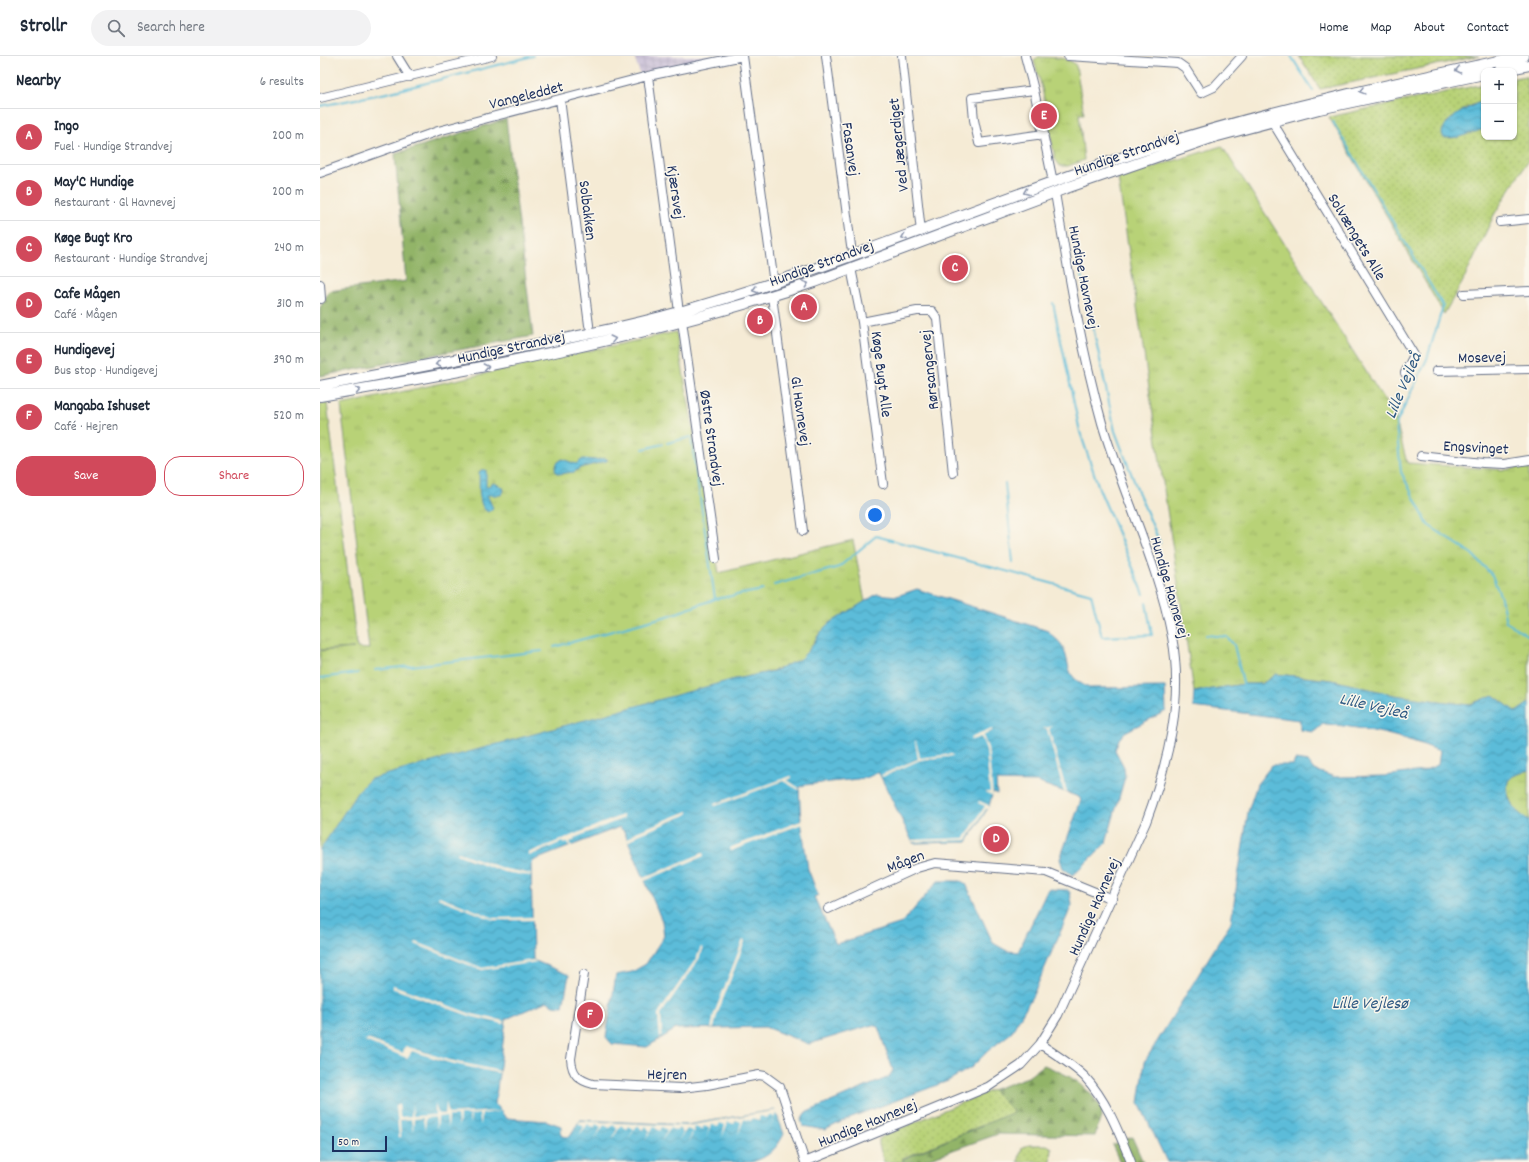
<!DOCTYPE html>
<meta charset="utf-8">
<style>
body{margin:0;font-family:Dekko,sans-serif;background:#f2f2f3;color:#1f2937}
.controls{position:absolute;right:12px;top:12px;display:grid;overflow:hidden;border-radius:8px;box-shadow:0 1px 3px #0004}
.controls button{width:36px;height:36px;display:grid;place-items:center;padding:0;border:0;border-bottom:1px solid #e0e1e3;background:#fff;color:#1f2937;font:20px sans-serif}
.scale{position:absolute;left:12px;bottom:10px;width:55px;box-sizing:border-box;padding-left:4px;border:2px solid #1b2f5e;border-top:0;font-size:11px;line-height:14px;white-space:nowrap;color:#1b2f5e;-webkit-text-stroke:3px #fbf7ec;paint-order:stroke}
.you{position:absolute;left:555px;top:459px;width:14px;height:14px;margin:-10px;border:3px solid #fff;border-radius:50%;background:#1a73e8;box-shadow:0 0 0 6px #1a73e833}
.badge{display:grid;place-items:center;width:26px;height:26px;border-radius:50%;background:#d1495b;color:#fff;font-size:13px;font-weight:700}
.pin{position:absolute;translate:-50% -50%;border:2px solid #fff;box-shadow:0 1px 4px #0006}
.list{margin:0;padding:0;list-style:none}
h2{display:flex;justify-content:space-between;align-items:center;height:52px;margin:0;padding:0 16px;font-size:17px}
h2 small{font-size:13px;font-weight:400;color:#747a83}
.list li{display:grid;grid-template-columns:26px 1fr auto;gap:12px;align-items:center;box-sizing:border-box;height:56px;padding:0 16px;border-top:1px solid #e0e1e3}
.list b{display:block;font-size:15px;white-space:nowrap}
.list p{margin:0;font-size:13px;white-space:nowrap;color:#747a83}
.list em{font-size:13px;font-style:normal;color:#747a83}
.actions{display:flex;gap:8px;padding:12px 16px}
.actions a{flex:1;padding:9px 0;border:1px solid #d1495b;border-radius:16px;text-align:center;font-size:14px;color:#d1495b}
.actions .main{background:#d1495b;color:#fff}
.icon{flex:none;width:22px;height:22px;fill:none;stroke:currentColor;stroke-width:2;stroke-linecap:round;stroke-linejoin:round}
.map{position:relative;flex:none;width:1209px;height:1106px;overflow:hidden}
header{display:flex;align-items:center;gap:24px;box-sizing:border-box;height:56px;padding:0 20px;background:#fff;border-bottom:1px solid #e0e1e3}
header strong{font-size:19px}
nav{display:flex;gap:22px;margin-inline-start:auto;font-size:14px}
.search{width:280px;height:36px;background:#f2f2f3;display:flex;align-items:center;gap:10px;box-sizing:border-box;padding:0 14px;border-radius:22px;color:#747a83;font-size:15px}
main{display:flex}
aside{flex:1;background:#fff}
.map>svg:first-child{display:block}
</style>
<header>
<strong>Strollr</strong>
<div class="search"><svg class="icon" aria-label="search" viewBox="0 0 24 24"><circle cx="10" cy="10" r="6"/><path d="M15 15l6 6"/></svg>Search here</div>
<nav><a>Home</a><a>Map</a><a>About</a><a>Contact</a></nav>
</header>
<main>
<aside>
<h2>Nearby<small>6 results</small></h2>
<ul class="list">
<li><span class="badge">A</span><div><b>Ingo</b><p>Fuel · Hundige Strandvej</p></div><em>200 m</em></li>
<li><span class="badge">B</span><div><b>May'C Hundige</b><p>Restaurant · Gl Havnevej</p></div><em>200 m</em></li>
<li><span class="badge">C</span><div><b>Køge Bugt Kro</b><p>Restaurant · Hundige Strandvej</p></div><em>240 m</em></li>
<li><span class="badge">D</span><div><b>Cafe Mågen</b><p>Café · Mågen</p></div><em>310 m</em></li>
<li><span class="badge">E</span><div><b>Hundigevej</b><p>Bus stop · Hundigevej</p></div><em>390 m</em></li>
<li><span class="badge">F</span><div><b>Mangaba Ishuset</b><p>Café · Hejren</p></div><em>520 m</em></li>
</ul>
<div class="actions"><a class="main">Save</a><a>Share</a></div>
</aside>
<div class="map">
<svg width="1209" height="1106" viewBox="0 0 1209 1106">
<defs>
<pattern id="industrial-grid" width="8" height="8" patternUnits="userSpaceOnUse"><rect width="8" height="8" fill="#c9bfd7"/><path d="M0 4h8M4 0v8" fill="none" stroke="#aca4bb"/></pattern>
<pattern id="grass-dots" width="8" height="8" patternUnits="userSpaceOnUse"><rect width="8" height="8" fill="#b8d277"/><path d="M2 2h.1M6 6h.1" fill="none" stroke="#9eb569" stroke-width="1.8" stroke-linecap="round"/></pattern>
<pattern id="forest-firs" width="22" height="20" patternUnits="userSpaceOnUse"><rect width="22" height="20" fill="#92b468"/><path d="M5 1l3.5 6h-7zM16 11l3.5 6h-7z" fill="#769359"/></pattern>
<pattern id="park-tufts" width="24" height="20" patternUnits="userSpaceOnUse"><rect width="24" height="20" fill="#b8d277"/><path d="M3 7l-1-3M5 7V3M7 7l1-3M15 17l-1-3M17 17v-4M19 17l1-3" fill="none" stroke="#9eb569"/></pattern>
<pattern id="water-waves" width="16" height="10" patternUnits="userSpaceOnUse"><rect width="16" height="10" fill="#5bbcd9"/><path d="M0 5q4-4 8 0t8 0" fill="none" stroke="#4a99b3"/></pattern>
</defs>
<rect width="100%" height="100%" fill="#fbf7ec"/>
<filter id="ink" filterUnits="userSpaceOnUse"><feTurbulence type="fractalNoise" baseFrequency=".025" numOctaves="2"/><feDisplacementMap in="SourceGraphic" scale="8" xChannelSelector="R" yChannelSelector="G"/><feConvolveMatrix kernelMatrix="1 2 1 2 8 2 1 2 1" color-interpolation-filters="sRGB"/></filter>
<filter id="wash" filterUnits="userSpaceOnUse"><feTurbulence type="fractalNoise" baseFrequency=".012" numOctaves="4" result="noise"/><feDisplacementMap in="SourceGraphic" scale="16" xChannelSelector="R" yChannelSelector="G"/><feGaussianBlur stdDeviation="0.9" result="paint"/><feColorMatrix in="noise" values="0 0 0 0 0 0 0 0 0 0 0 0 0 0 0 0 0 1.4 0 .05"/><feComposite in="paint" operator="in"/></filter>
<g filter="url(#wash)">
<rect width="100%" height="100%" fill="#f5ebd5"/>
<path fill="url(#industrial-grid)" d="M314,0H398L320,18Z"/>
<path fill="url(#grass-dots)" stroke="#6a806a" d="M979,0H1159L1000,33Z
M1206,20L1209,44V103L1174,159L1142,227L1124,258L1009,61L1164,28V44L1146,52L1126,67L1129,81L1132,82L1164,73V81H1194V22Z
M672,1034L695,1056L583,1102V1106H564L559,1089V1083L567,1078Z
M709,1089H727L732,1092L731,1106H698L702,1091Z"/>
<path fill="url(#forest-firs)" stroke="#567263" d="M186,63L213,280L0,320V252L9,235L86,225L75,98Z
M724,1009C756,1023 762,1025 783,1054L775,1080L678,1078L599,1106H583V1103L694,1056L672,1034L708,1021Z
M812,1081L823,1106H800L792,1089Z"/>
<path fill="url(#park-tufts)" stroke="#6a806a" d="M718,1C730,2 751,0 756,10L764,58H759L764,104L748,110H740L735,103L722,32L714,5Z
M902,90L1075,361L1087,407L1186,414L1209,409V647L1196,656L1173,639L1149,649L1074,639L1012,624L956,618L942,628H924L874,636L798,122Z
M356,276L399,517L533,484L545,546C530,555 514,563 502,575C493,584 490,597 479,604C458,616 434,619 411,624L0,794V595L34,592L0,594V348L7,347L37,592L49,593L21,349Z
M1209,714V764C1195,757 1185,741 1188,725L1193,720Z"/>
<path fill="url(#water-waves)" stroke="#3b769c" d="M1164,44V73L1139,81L1124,82L1122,78C1123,62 1151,51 1164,44Z
M285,402L288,404L286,405L260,412L254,416L238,418L235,414L237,407L242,403L256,408L263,403L275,404Z
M161,414H166V431L174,427L183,431L184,435L181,439H167L173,452L168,456C157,451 160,427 159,417Z
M597,533L728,575C732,580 740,585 743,591C752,614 744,619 769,632L845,631L846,655L805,676L799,683L795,694L804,711L805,721L786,787L757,816L752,819L743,812L740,803L761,744L759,741L717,726L676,725L677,738L673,736L669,750L647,786L593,787L559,717H557L546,722L484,729L479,732L481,765L488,813L498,839L494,841L516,888L582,867L618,825H641L646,828L673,887L687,895L698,896L728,833L748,834L750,837L752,849L713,939L691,977L669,994L652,1011L628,1025L529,1062L505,1074L483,1070L481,1064L485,1057L569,1021L573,1014L558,971L552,969L489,988L445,971L356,973L327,991L292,988L286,981L296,919L312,916L326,908L344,880L342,865L304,775L299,771L215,804L211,808L213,904L249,919L243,950L233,949L227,945L186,963L175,1048L186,1062L227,1065L241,1070V1080L249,1081L260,1064L367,1069L455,1054L464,1078C456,1094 448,1101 432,1106H0V794L38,735L50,723L411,624L454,615L480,603L489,594L500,577L510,567L557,538L577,540Z
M956,618L1012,624L1074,639L1149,649L1173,639L1196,656L1209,647V714L1193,720L1188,725C1184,741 1195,757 1209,764V1106H847L819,1047L825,1005L911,866L928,756L937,728L952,709H973L975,704L988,706L994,714L1015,721L1064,720L1103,715L1118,709L1120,695C1083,680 1046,672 1007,668H1003L994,676L980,674V664L873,651L874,636L924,628H942Z"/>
<path fill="#f5ebd5" d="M733,670L729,673L747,737L744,736L727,673H722Z
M672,673V675L663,680L668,692L673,740L665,736H670L666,693L661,681L651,684L650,682Z
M595,685H596L600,702L632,698L633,700L600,704L562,721L561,719L598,703Z
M471,720L472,722L467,724L479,732V734L463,725L395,750L394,748Z
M659,745L668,749L670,752L669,754L666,753L647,784L592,786L591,784L645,782L665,750L658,747Z
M368,755V758L318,779L308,786L307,784L316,776Z
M303,759L304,762L254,782L255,784L250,786L252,790L250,791L248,786L244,788L242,786L209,800L208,797Z
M481,765L482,768L410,795L409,792Z
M138,796L185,813L211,818V820L184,816L137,798Z
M383,797L384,800L324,825L323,822Z
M119,840L174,862L213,861V864H174L118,842Z
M423,884L425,885L397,959L394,972L391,973L394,958Z
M96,886L162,912L213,904L217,906L162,914L95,888Z
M381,891L383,892L379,903L341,958L342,980L340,982L338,958L376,903Z
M73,929L151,958L185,965L184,968L150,960L72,932Z
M47,983L83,997L85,990L129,1004L179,1015V1017L130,1007L92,995L87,1002L45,985Z
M126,1046L129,1058L179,1055L180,1053L181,1055L162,1058L161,1070L159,1058L151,1059L150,1070L149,1059H140L139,1071L137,1060H129L128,1072L126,1060L118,1061L117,1073L115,1061L106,1062L105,1075L103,1062L94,1063L93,1076L91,1063L80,1064L81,1081H79L76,1049H79L80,1061L91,1060L92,1047L93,1060L115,1059V1047L118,1058H125Z
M457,1054L450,1074L454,1061L449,1059L447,1062L440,1060L439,1064L432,1062L431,1065L424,1063L418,1079L421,1066L416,1064L414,1068L408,1066L402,1082L405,1069L400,1067L398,1071L391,1068L386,1084L389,1072L384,1070L382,1073L375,1071L369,1087L372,1075L367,1073L357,1086L363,1077L359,1072L356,1075L350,1072L341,1086L347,1074L342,1071L340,1075L334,1071L325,1085L330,1075L326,1070L323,1074L317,1070L308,1084L314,1073L309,1070L307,1073L301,1069L292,1084L297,1072L293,1069L290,1072L284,1069L275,1083L281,1071L276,1068L274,1072L268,1068L258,1081L264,1071L258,1067L260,1065L367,1070Z"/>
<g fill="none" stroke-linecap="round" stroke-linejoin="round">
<path stroke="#5bbcd9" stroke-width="2" d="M971,0L993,35
M0,50L67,37L213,0
M1013,66L1123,250L1107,303L1076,368L1081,416L1108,469L1152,498L1172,519L1181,542L1186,566L1209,580
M761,214L795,375L819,438L840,487
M733,247L760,376L780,435L824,538
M347,387L371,381L395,543
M323,393L343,388
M685,427L693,507
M454,529L519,511L556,480L771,538L782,581L832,579L826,547
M886,579L907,581L914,589L924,631
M234,591L351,559L395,543L443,534
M55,614L222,595
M0,622L38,617"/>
</g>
</g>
<g filter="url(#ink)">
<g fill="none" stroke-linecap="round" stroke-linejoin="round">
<defs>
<path id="minor" d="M77,0L90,21
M423,0L454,228
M506,0L531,190
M582,0L601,176
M705,0L714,34L733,126
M748,0L858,7L865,12L881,37L894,31L922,0
M328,20L359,256
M714,34L652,42L654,64L659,87L724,78
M0,42L172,0
M240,43L269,269
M950,62L1094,299L1085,317
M0,117L118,75L328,20L423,0
M1180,166L1209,163
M531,212L542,266L563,428
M0,228L1,243
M1144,238L1209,235
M452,240L483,475
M362,265L396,503
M542,266L597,255H612L617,262L633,417
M1116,315L1209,313
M1101,400L1163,407L1184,408L1209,404
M508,853L597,812L615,807L726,816L792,843
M264,918L251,1003C252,1018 258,1024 273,1028L361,1032L387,1029L439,1019L445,1020L460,1031L485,1106
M720,988C735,998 753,1009 765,1021C787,1045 799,1077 811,1106
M485,1106L668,1031L701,1009L720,988L738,959L826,766C848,707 864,644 852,581C838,507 803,439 782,367C761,292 748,214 735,137"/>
<path id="major" d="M1180,15L1209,9
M0,330C54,320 107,309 160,299C228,286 296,274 363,255C524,209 678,141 837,90C957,52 1080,26 1203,0
M0,340C167,312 333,280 494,226L749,131L894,81L999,53L1164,18"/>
</defs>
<use href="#minor" stroke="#677188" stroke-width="10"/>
<use href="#major" stroke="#677188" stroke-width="12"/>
<use href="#minor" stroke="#fff" stroke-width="8"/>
<use href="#major" stroke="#fff" stroke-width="10"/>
</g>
<defs><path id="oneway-chevron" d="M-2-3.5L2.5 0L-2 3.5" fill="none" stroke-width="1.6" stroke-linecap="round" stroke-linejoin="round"/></defs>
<g stroke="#8d97ae">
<use href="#oneway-chevron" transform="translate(1138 14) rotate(168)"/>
<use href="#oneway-chevron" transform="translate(1042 35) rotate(165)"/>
<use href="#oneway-chevron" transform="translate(706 136) rotate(159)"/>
<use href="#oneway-chevron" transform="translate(584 181) rotate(160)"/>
<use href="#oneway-chevron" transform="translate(486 228) rotate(-19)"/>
<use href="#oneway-chevron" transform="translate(435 234) rotate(163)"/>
<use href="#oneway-chevron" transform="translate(293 283) rotate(-14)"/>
<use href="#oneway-chevron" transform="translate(118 308) rotate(168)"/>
<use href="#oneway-chevron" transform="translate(166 311) rotate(-11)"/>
<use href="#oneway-chevron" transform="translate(38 334) rotate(-10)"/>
</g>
</g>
<g text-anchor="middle" stroke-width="3" stroke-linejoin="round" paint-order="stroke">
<g font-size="16" fill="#1b2f5e" stroke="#fbf7ec">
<text transform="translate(206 38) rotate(-14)" y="6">Vangeleddet</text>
<text transform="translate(577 89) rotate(-96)" y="6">Ved Jægerdiget</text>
<text transform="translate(532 93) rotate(82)" y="6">Fasanvej</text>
<text transform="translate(806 96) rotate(-19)" y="6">Hundige Strandvej</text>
<text transform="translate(357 136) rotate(82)" y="6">Kjærsvej</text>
<text transform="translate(269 154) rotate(83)" y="6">Solbakken</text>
<text transform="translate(1038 180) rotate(59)" y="6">Solvængets Alle</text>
<text transform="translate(501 206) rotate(-20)" y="6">Hundige Strandvej</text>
<text transform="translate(765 221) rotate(79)" y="6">Hundige Havnevej</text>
<text transform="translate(191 290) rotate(-12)" y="6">Hundige Strandvej</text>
<text transform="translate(1162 300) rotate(-1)" y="6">Mosevej</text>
<text transform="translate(608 314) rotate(-96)" y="6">Rørsangervej</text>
<text transform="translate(563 318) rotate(83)" y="6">Køge Bugt Alle</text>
<text transform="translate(482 355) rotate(82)" y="6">Gl Havnevej</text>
<text transform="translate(393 382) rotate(82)" y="6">Østre Strandvej</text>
<text transform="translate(1156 390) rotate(3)" y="6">Engsvinget</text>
<text transform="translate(851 531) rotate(74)" y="6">Hundige Havnevej</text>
<text transform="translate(585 804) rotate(-21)" y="6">Mågen</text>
<text transform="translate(773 850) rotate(-66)" y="6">Hundige Havnevej</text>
<text transform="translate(347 1017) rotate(1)" y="6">Hejren</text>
<text transform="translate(547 1066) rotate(-22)" y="6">Hundige Havnevej</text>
</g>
<g font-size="17" font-style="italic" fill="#2e5983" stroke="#fbf7ec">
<text transform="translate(1082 329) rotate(-67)" y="6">Lille Vejleå</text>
<text transform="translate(1054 649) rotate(13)" y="6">Lille Vejleå</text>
<text x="1050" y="952">Lille Vejlesø</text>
</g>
</g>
</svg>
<div class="controls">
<button>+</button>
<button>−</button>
</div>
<div class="scale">50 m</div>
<div class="you"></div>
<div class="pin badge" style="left:484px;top:251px">A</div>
<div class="pin badge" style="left:440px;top:265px">B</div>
<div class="pin badge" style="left:635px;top:212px">C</div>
<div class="pin badge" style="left:676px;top:783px">D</div>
<div class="pin badge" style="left:724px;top:60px">E</div>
<div class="pin badge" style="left:270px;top:959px">F</div>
</div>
</main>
